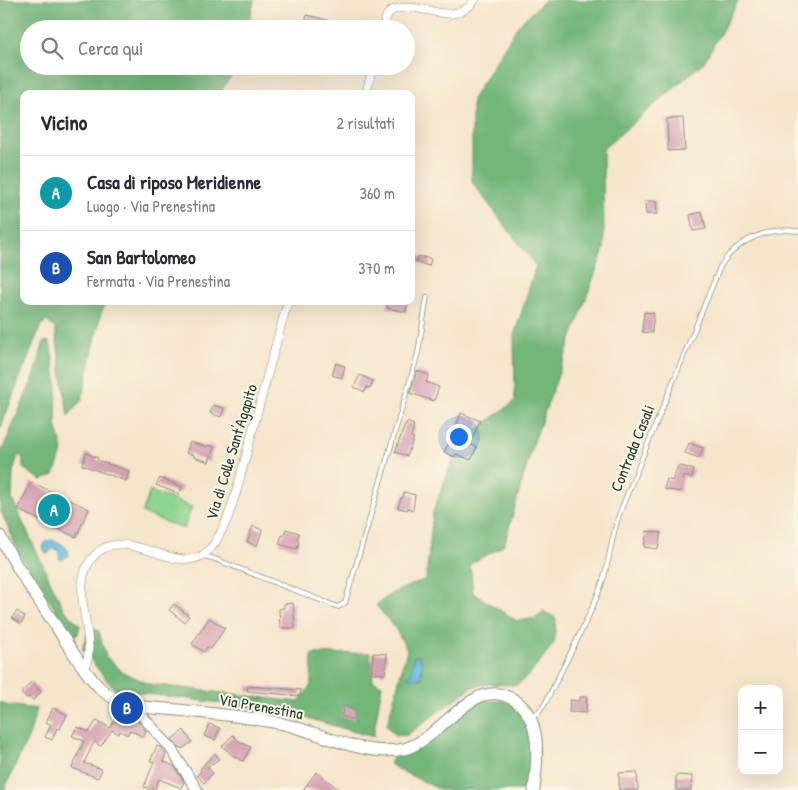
<!DOCTYPE html>
<html lang="it">
<meta charset="utf-8">
<style>
body{margin:0;font-family:"Patrick Hand",sans-serif;background:#f7f7f7;color:#2b2b33}
.controls{position:absolute;right:15px;bottom:15px;display:grid;overflow:hidden;border-radius:10px;box-shadow:0 5px 20px #0002}
.controls button{width:45px;height:45px;display:grid;place-items:center;padding:0;border:0;border-bottom:1px solid #e1e1e2;background:#fff;color:#2b2b33;font:25px sans-serif}
.you{position:absolute;left:458px;top:436px;width:18px;height:18px;margin:-12px;border:4px solid #fff;border-radius:50%;background:#1a73e8;box-shadow:0 0 0 8px #1a73e833}
.badge{display:grid;place-items:center;width:32px;height:32px;border-radius:50%;background:#b5179e;color:#fff;font-size:16px;font-weight:700}
.pin{position:absolute;translate:-50% -50%;border:2px solid #fff;box-shadow:0 1px 5px #0006}
.list{margin:0;padding:0;list-style:none}
h2{display:flex;justify-content:space-between;align-items:center;height:65px;margin:0;padding:0 20px;font-size:21px}
h2 small{font-size:16px;font-weight:400;color:#7c7c81}
.list li{display:grid;grid-template-columns:32px 1fr auto;gap:15px;align-items:center;box-sizing:border-box;height:75px;padding:0 20px;border-top:1px solid #e1e1e2}
.list b{display:block;font-size:19px;white-space:nowrap}
.list p{margin:0;font-size:16px;white-space:nowrap;color:#7c7c81}
.list em{font-size:16px;font-style:normal;color:#7c7c81}
.icon{flex:none;width:28px;height:28px;fill:none;stroke:currentColor;stroke-width:2;stroke-linecap:round;stroke-linejoin:round}
.map{position:relative;flex:none;width:798px;height:790px;overflow:hidden}
.search{position:absolute;background:#fff;box-shadow:0 5px 20px #0002;left:20px;top:20px;width:395px;height:55px;display:flex;align-items:center;gap:12px;box-sizing:border-box;padding:0 18px;border-radius:28px;color:#7c7c81;font-size:19px}
.panel{position:absolute;background:#fff;box-shadow:0 5px 20px #0002;left:20px;top:90px;width:395px;height:215px;border-radius:10px}
.map>svg:first-child{display:block}
</style>
<div class="map">
<svg width="798" height="790" viewBox="0 0 798 790">
<rect width="100%" height="100%" fill="#fcf5e5"/>
<filter id="ink" filterUnits="userSpaceOnUse"><feTurbulence type="fractalNoise" baseFrequency=".02" numOctaves="2"/><feDisplacementMap in="SourceGraphic" scale="10" xChannelSelector="R" yChannelSelector="G"/><feConvolveMatrix kernelMatrix="1 2 1 2 8 2 1 2 1" color-interpolation-filters="sRGB"/></filter>
<filter id="wash" filterUnits="userSpaceOnUse"><feTurbulence type="fractalNoise" baseFrequency=".0096" numOctaves="4" result="noise"/><feDisplacementMap in="SourceGraphic" scale="20" xChannelSelector="R" yChannelSelector="G"/><feGaussianBlur stdDeviation="1.12" result="paint"/><feColorMatrix in="noise" values="0 0 0 0 0 0 0 0 0 0 0 0 0 0 0 0 0 1.4 0 .05"/><feComposite in="paint" operator="in"/></filter>
<g filter="url(#wash)">
<rect width="100%" height="100%" fill="#f5e5cb"/>
<path fill="#8dd590" stroke="#568962" d="M150,491L192,507L184,529L142,513Z"/>
<path fill="#72b67a" stroke="#487a57" d="M0,0H254L248,29H29V66H238L219,94H24V301H107L101,313L82,400L68,416L55,328L47,321L41,325L0,429Z
M545,0H739L704,62L603,149L604,249L532,447L505,542L500,548L470,564L473,593L517,621L537,618L543,611L556,618L554,643L531,673L517,685L484,684L471,688L407,735L395,736L387,725L407,650L395,628L376,605L392,593L426,579L433,512L459,443L515,401L514,336L536,266L472,182V99L519,24Z
M48,341L51,347L57,385L56,424L63,450L54,475L41,480L23,468V458L18,455L13,472L12,499L64,610L80,625L78,634L73,637L21,557L0,509V455L35,374L44,342Z
M94,629L99,631L106,657L123,672L149,684L299,702L311,685L312,654L370,653L373,681L382,685L373,737L283,711L133,692L113,688L83,650V645L89,630Z
M481,701H503L513,704L534,724L531,790H441L397,769L389,763L395,756L428,743L474,705Z
M0,702L6,705L37,709L29,736L4,790H0Z"/>
<path fill="#5bb5d9" stroke="#3d7986" d="M52,540C60,542 68,546 69,555L62,560L59,559V552L56,549H52L48,554L46,553L43,548L44,544L47,541Z
M414,656H420V660H422L421,679L409,678V676L411,675Z"/>
<g id="blocks">
<path fill="#d5a2b3" d="M307,15L327,20L325,29H313L314,27L305,25Z
M683,118L685,150L668,151L667,119Z
M645,201H656L657,214H646Z
M702,212L706,229L693,231L690,215Z
M418,256L431,259L429,266L416,262Z
M388,301H408L406,312L387,308Z
M644,312L654,313L652,333L642,332Z
M336,363L345,366L342,378L332,375Z
M417,371L429,375L426,382L439,387L434,401L410,393Z
M360,375L373,381L370,388L367,387L365,392L354,387Z
M213,405L224,408L221,417L210,413Z
M461,413L480,421L470,444L477,447L471,460L456,454L454,457L444,452L454,435H453Z
M407,422L414,425L413,428L414,429L411,437L414,438L407,456L395,452L405,425L406,426Z
M190,442L207,447L208,445L214,447L209,462L194,457V455L186,453Z
M689,443L703,448L699,458L685,453Z
M86,453L98,458L97,460L129,471L126,481L82,465Z
M678,466L685,467L694,470L691,478L684,476L680,492L664,489L667,479L672,481Z
M160,478L182,487L179,494L156,485Z
M31,482L89,509L76,537L18,510Z
M404,492L415,495L413,510L408,508L407,510L398,508L401,498H403Z
M253,526L262,530L257,546L247,542Z
M286,529L299,533L297,540L299,541L297,549L279,544L282,535L284,536Z
M647,531L661,533L658,549L644,547Z
M293,603L295,628H280L279,609L284,608V604Z
M174,604L189,616L184,622L169,610Z
M17,611L25,617L21,624L12,618Z
M209,618L225,628L211,649L207,647L204,652L192,644Z
M373,653L387,654L385,674L371,673Z
M31,682L41,692L33,700L29,697L27,698L21,693Z
M248,686L301,690L300,696L247,691Z
M580,697H587L586,713L569,712L570,700L579,701Z
M344,706L356,710L354,720L341,716Z
M53,708L67,715L60,729L57,728L52,740L45,737L51,725L46,722Z
M124,711L133,714V716L146,731L143,737L130,730L127,735L120,731L118,734L112,730L101,746L94,742L84,763L102,769L98,778L72,768L84,741L72,736L77,727L89,732L97,720L110,728L114,721L118,723Z
M209,724L220,728L215,740L204,736Z
M184,730L192,742L182,749L181,747L179,748L172,739Z
M233,735L240,742L251,747L243,761L232,755L222,746Z
M157,746L162,748L166,754L163,761L174,766L184,782L181,788L159,779L155,789L153,788L152,790L144,787L154,762L150,761Z
M215,753L219,759L207,767L213,773L204,783L197,776L201,771L200,769Z
M316,772L340,790H303Z
M637,772L638,790H619V773Z
M676,775L692,776L691,790H676Z"/>
</g>
</g>
<g filter="url(#ink)">
<use href="#blocks" fill-opacity="0" stroke="#8a9180" stroke-width="1"/>
<g fill="none" stroke-linecap="round" stroke-linejoin="round">
<defs>
<path id="lane" d="M203,556L212,558L338,607L345,603L418,353L427,297
M532,717L539,712L545,704C563,666 587,625 601,586C610,562 611,536 620,512L720,267C736,240 767,227 798,231"/>
<path id="street" d="M383,29C384,24 385,18 388,14C392,9 396,9 402,8C430,4 453,28 475,0
M366,94L373,66
M85,669C98,636 69,592 90,561C119,518 172,575 203,555C208,551 213,547 216,541C232,516 239,480 247,452C260,401 274,351 288,301"/>
<path id="secondary" d="M137,706L142,716L170,747L197,790"/>
<path id="primary" d="M0,536C16,567 35,595 54,623C67,643 83,671 100,688C107,695 116,700 125,703C142,709 160,708 178,710C213,714 248,716 283,724C320,732 365,758 404,749C439,740 467,685 503,695C544,707 538,758 534,790"/>
</defs>
<use href="#lane" stroke="#8a9180" stroke-width="5.5"/>
<use href="#street" stroke="#8a9180" stroke-width="9"/>
<use href="#secondary" stroke="#8a9180" stroke-width="12"/>
<use href="#primary" stroke="#8a9180" stroke-width="13"/>
<use href="#lane" stroke="#fff" stroke-width="4"/>
<use href="#street" stroke="#fff" stroke-width="8"/>
<use href="#secondary" stroke="#fff" stroke-width="10"/>
<use href="#primary" stroke="#fff" stroke-width="11"/>
</g>
</g>
<g text-anchor="middle" stroke-width="4" stroke-linejoin="round" paint-order="stroke">
<g font-size="16" fill="#1f3d34" stroke="#fcf5e5">
<text transform="translate(632 448) rotate(-68)" y="6">Contrada Casali</text>
<text transform="translate(231 452) rotate(-73)" y="6">Via di Colle Sant'Agapito</text>
<text transform="translate(261 706) rotate(10)" y="6">Via Prenestina</text>
</g>
</g>
</svg>
<div class="controls">
<button>+</button>
<button>−</button>
</div>
<div class="you"></div>
<div class="pin badge" style="left:54px;top:510px;background:#0f9aa8">A</div>
<div class="pin badge" style="left:127px;top:708px;background:#1a4fb4">B</div>
<div class="search"><svg class="icon" aria-label="search" viewBox="0 0 24 24"><circle cx="10" cy="10" r="6"/><path d="M15 15l6 6"/></svg>Cerca qui</div>
<section class="panel">
<h2>Vicino<small>2 risultati</small></h2>
<ul class="list">
<li><span class="badge" style="background:#0f9aa8">A</span><div><b>Casa di riposo Meridienne</b><p>Luogo · Via Prenestina</p></div><em>360 m</em></li>
<li><span class="badge" style="background:#1a4fb4">B</span><div><b>San Bartolomeo</b><p>Fermata · Via Prenestina</p></div><em>370 m</em></li>
</ul>
</section>
</div>
